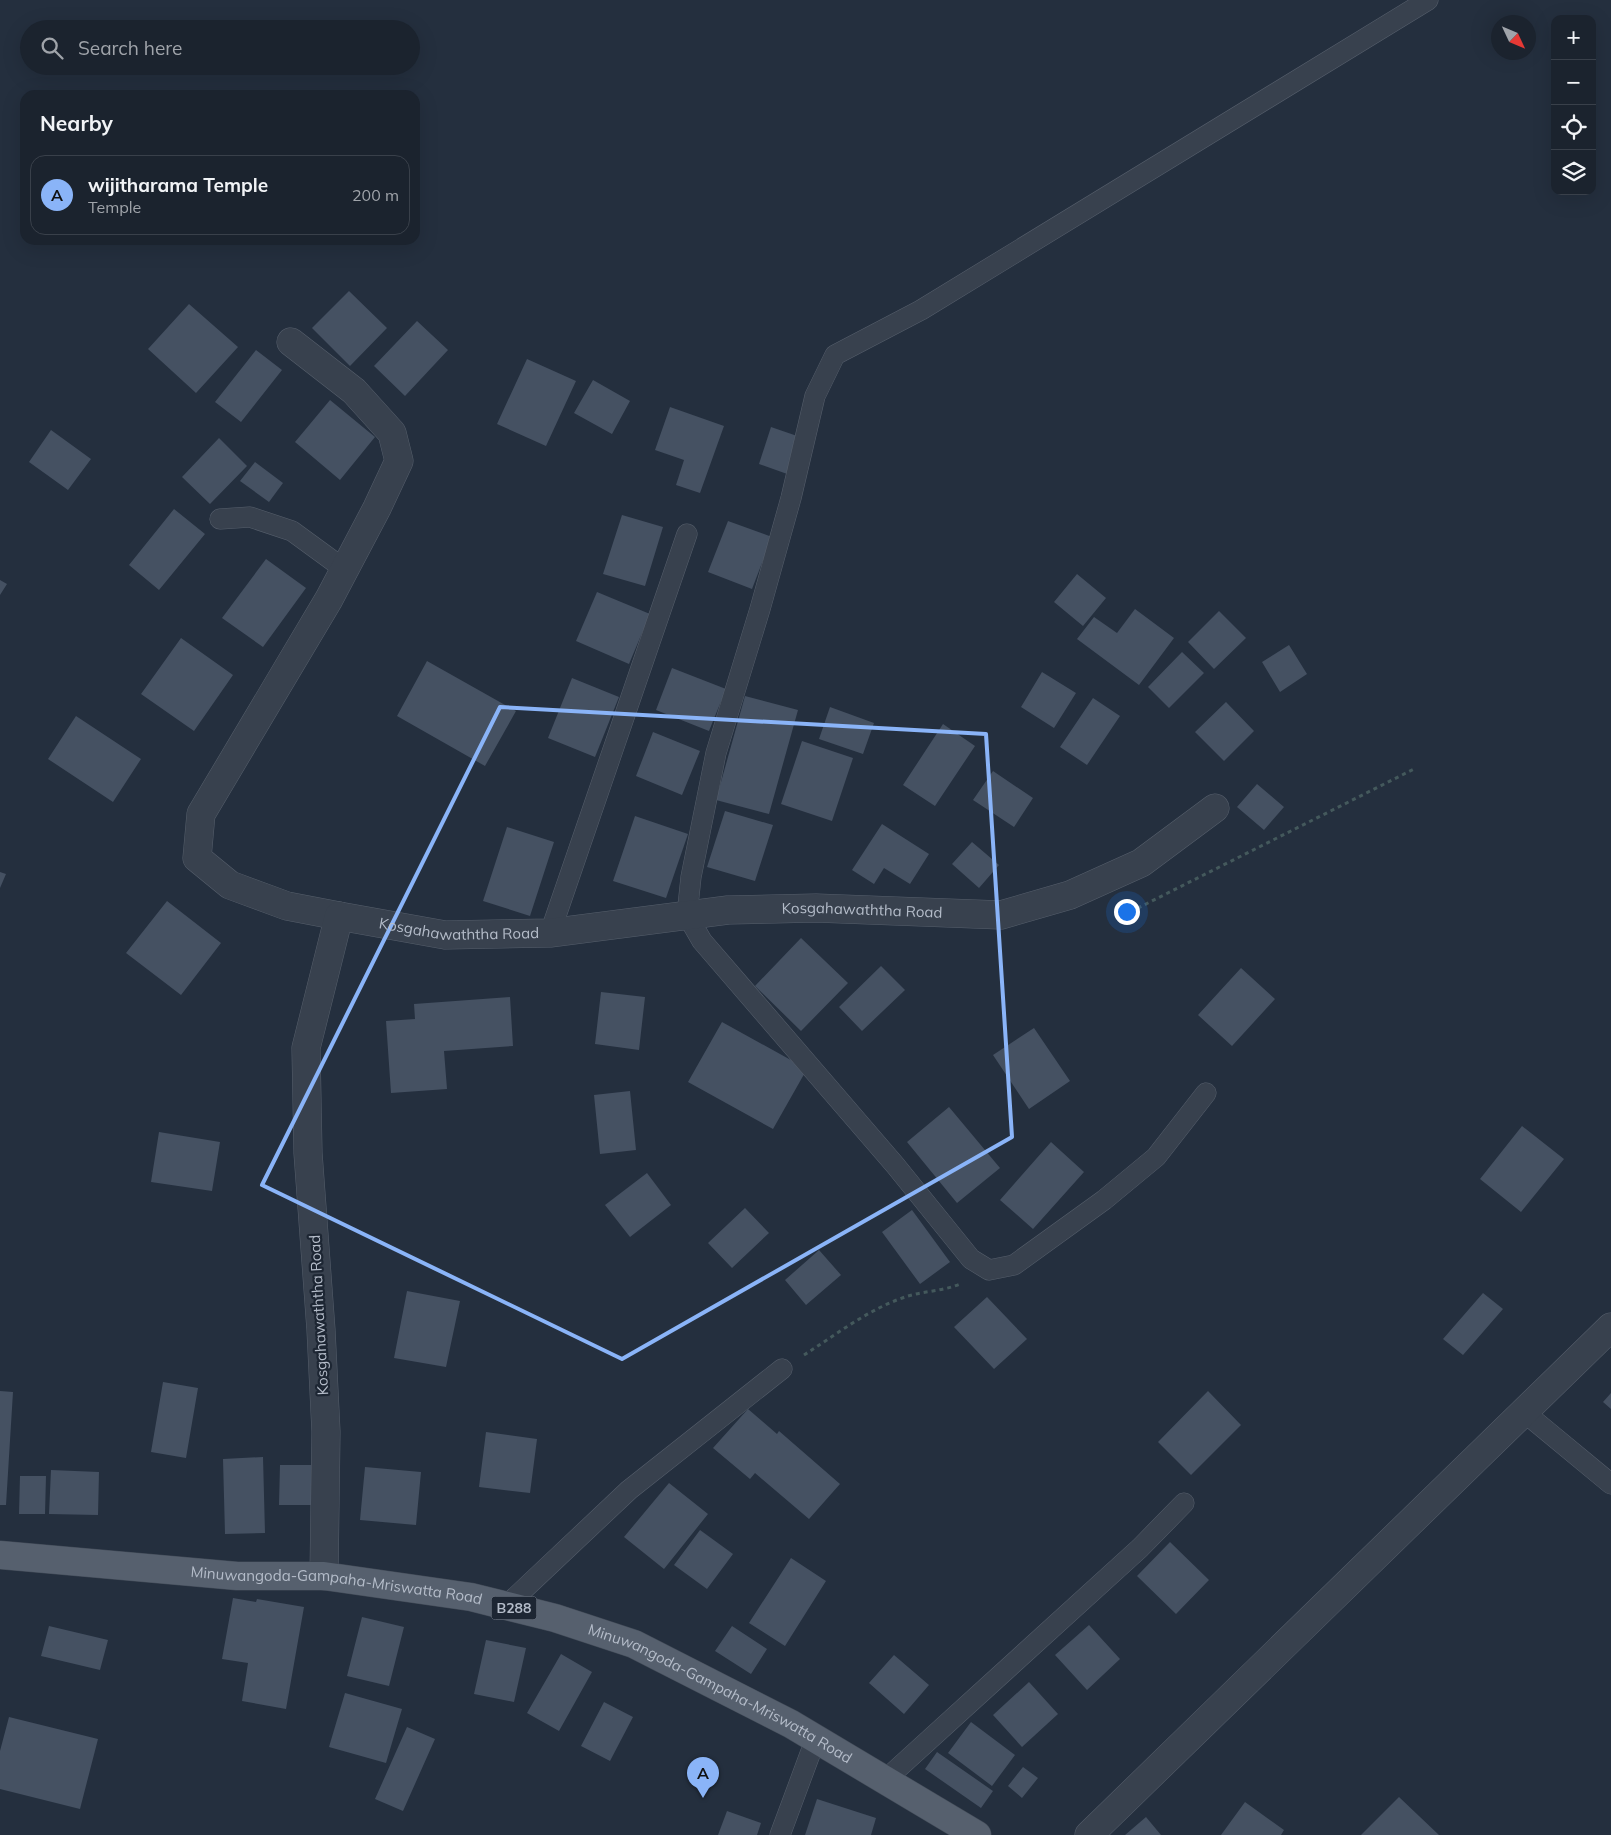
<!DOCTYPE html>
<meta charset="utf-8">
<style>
body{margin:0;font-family:Mulish,sans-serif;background:#242b36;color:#f1f3f6}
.controls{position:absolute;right:15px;top:15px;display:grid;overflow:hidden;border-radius:10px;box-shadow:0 5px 20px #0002}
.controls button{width:45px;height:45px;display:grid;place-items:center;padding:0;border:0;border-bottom:1px solid #39404a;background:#1b232e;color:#f1f3f6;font:25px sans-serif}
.compass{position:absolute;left:1491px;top:15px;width:45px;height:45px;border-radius:50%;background:#1b232e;box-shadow:0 5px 20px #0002;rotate:134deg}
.you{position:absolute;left:1126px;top:911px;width:18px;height:18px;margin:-12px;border:4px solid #fff;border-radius:50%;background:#1a73e8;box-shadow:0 0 0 8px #1a73e833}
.badge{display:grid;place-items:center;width:32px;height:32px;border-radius:50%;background:#8ab4f8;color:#111;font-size:16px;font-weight:700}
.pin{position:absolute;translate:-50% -41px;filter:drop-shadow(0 1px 2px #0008)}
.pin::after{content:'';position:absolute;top:26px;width:18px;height:15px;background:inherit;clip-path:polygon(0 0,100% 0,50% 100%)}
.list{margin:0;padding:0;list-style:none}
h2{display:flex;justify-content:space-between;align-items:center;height:65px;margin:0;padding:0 20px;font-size:21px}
h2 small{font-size:16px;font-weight:400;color:#a0a4aa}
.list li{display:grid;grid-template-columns:32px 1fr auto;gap:15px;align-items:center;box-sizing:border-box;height:80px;margin:0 10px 10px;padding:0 10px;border:1px solid #39404a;border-radius:15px}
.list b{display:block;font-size:19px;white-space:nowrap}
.list p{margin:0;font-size:16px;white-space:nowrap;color:#a0a4aa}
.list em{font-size:16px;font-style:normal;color:#a0a4aa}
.icon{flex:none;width:28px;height:28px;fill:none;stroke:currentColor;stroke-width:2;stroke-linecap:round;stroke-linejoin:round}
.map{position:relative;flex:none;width:1611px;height:1835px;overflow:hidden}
.search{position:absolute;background:#1b232e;box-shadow:0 5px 20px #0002;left:20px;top:20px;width:400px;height:55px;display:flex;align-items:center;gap:12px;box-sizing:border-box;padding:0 18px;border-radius:28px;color:#a0a4aa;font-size:19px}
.panel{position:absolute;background:#1b232e;box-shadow:0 5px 20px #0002;left:20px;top:90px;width:400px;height:155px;border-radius:15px}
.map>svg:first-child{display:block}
</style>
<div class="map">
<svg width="1611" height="1835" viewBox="0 0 1611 1835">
<rect width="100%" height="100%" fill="#242f3e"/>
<path fill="#455162" d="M349,291L387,328L350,366L312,328Z
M189,304L238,347L196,393L148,349Z
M417,321L448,350L405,396L374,366Z
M256,350L282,370L241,422L215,402Z
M527,359L576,381L546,446L497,424Z
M593,380L630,401L612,434L574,413Z
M330,400L375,437L340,480L295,442Z
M670,407L724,426L700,493L676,485L684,460L655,450Z
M771,427L803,438L790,475L759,464Z
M51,430L91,459L68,490L29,462Z
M219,438L247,466L210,504L182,477Z
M255,462L283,483L269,502L240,481Z
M174,509L205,534L159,590L129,565Z
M622,515L663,527L645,586L603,574Z
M728,521L772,537L752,589L708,572Z
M266,559L306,588L263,647L222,618Z
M1077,574L1106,598L1083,626L1054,602Z
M0,580L7,584L0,595Z
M597,592L650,614L629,664L576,641Z
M1135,609L1174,638L1139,685L1077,639L1094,617L1117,633Z
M1219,611L1246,638L1214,669L1188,642Z
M181,638L233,675L194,731L141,694Z
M1289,645L1307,674L1280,692L1262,662Z
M1182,652L1204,673L1169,708L1148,687Z
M427,661L516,711L485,766L397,716Z
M672,668L726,689L709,731L656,710Z
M1042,672L1076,693L1054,728L1021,707Z
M572,678L619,697L595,757L548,738Z
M745,696L798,710L769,814L716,800Z
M1093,698L1120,716L1087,765L1060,747Z
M1226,702L1254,731L1224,761L1195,732Z
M830,707L874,723L863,754L819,739Z
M76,716L141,759L113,802L48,759Z
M943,724L975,746L935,806L903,785Z
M653,732L700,751L682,795L636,776Z
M802,741L853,758L832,821L781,804Z
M993,771L1033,798L1014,827L973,800Z
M1257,784L1284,807L1264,830L1237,807Z
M725,811L773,825L755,881L707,867Z
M635,816L688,834L666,898L613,881Z
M882,824L929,854L910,884L884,868L874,884L852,870Z
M507,827L554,842L530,916L483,901Z
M972,842L999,865L979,888L952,864Z
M0,872L6,874L0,888Z
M167,901L221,943L181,995L126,953Z
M801,938L848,983L801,1031L755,986Z
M881,966L905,990L862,1031L839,1007Z
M1241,968L1275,999L1232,1046L1198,1015Z
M601,992L645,997L639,1050L595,1044Z
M510,997L513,1046L444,1051L447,1089L391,1093L386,1021L415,1019L414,1004Z
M722,1022L807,1069L773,1129L688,1082Z
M1034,1028L1070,1081L1029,1109L993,1055Z
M630,1091L636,1150L600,1154L594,1095Z
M949,1107L1000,1168L957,1203L907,1142Z
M1522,1126L1564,1159L1521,1212L1480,1179Z
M159,1132L220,1142L212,1191L151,1182Z
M1051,1142L1084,1172L1033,1229L1000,1200Z
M647,1173L671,1205L630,1237L605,1205Z
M745,1208L769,1233L732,1268L708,1243Z
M912,1210L950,1262L920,1284L882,1232Z
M819,1250L841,1275L806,1305L785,1280Z
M407,1291L460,1301L446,1367L394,1358Z
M1483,1293L1503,1309L1463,1355L1443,1339Z
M987,1297L1027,1339L994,1369L954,1327Z
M163,1382L198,1388L186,1458L151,1452Z
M0,1391L13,1392L6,1505H0Z
M1208,1391L1241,1425L1191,1475L1158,1442Z
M1611,1393V1409L1603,1402Z
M748,1409L777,1434L779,1431L840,1484L809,1519L755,1473L750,1479L713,1448Z
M486,1432L537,1439L530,1493L479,1487Z
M263,1457L265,1533L225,1534L223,1459Z
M280,1465H313L312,1505H279Z
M365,1467L421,1472L416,1525L360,1520Z
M51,1470L99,1472L98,1515L49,1514Z
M20,1476H46L45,1514H19Z
M669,1483L708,1514L664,1569L624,1537Z
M700,1530L733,1554L707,1589L674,1565Z
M1170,1542L1209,1580L1176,1614L1137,1576Z
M791,1558L826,1581L785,1646L749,1623Z
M233,1598L256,1602L257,1599L304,1607L286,1709L242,1701L248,1663L222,1659Z
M362,1617L404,1627L389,1686L347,1676Z
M1089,1625L1120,1659L1087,1690L1055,1655Z
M49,1626L108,1640L100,1670L41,1656Z
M732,1626L767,1649L751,1674L715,1651Z
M486,1640L526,1648L514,1702L474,1694Z
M561,1654L592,1672L559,1731L527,1713Z
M894,1655L929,1685L904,1714L869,1683Z
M1029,1682L1058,1714L1022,1747L993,1715Z
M345,1693L402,1709L386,1763L329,1747Z
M604,1702L633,1717L610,1761L581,1746Z
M9,1717L98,1739L80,1809L0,1789V1751Z
M971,1722L1015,1755L992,1786L948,1753Z
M407,1727L435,1739L403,1811L375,1799Z
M937,1752L993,1791L981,1808L925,1769Z
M1023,1767L1038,1778L1022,1798L1008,1786Z
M1399,1797L1439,1835H1361Z
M817,1799L876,1818L871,1835H805Z
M1245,1802L1284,1830L1281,1835H1221Z
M727,1811L761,1823L757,1835H718Z
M1146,1817L1161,1835H1125Z"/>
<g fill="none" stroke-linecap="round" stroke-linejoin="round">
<defs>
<path id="lane" d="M220,519L250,517L292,531L344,569
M550,933L687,534
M1206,1093L1156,1157L1104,1200L1014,1265L989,1270L971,1259L895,1165L702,941L687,915L691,877L716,753L760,609L791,498L815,396L835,355L921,310L1428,0
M1524,1412L1611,1484
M506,1606L629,1490L782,1369
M885,1780L1140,1548L1184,1503
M780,1835L816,1738"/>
<g id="street">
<path d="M291,342L354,391L392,433L399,461L377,508L329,599L201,814L197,858L230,885L287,906L339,916"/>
<path id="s1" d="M324,1576L326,1432L321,1330L308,1153L306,1048L339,916L445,935L550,933L728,910L816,908L1001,915L1070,895L1141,863L1215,808"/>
<path d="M1089,1835L1611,1327"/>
</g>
<g id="primary">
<path id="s2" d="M0,1555L237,1576H324L471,1597L555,1618L634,1644L791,1724L977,1835"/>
</g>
</defs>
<use href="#lane" stroke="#565f6c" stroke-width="21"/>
<use href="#street" stroke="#565f6c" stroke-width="29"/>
<use href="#primary" stroke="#414a57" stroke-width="29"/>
<path stroke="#44595c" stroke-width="3" stroke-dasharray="4 4" stroke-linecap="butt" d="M1114,911L1136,909L1414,769
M804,1355C837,1334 870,1308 908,1296C925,1291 943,1291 960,1284"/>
<use href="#lane" stroke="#38414e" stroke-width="20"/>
<use href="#street" stroke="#38414e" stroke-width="28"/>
<use href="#primary" stroke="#56606e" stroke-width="28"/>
</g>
<path fill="none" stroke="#8ab4f8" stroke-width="4" stroke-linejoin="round" d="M500,707L986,734L1012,1137L622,1359L262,1185Z"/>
<g text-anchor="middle" stroke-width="4.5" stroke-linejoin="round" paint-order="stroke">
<rect fill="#1d2633" stroke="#878f9c" stroke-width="1" x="491.5" y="1596.5" width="45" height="23" rx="4"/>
<g font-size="14" font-weight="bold" fill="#b4bcc9">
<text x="514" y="1613">B288</text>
</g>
<g font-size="15" fill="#b4bcc9" stroke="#1d2633">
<text dy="5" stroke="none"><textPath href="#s1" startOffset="1191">Kosgahawaththa Road</textPath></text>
<text dy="5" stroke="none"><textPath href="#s1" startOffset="786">Kosgahawaththa Road</textPath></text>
<text transform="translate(319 1315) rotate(-93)" y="5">Kosgahawaththa Road</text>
<text dy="5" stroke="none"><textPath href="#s2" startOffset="338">Minuwangoda-Gampaha-Mriswatta Road</textPath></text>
<text dy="5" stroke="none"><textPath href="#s2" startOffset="742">Minuwangoda-Gampaha-Mriswatta Road</textPath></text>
</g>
</g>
</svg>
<div class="controls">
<button>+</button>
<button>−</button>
<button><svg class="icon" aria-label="locate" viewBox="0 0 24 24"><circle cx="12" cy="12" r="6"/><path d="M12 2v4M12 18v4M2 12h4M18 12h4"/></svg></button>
<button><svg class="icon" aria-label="layers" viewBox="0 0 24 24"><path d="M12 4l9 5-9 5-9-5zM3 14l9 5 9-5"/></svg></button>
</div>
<svg class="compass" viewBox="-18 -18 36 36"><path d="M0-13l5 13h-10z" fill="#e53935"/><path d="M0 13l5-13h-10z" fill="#a0a4aa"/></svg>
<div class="you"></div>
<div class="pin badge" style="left:703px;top:1798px">A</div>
<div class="search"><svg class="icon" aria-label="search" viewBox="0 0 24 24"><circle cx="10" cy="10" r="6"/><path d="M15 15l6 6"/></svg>Search here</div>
<section class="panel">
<h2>Nearby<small></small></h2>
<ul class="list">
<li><span class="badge">A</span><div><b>wijitharama Temple</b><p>Temple</p></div><em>200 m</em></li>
</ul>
</section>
</div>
